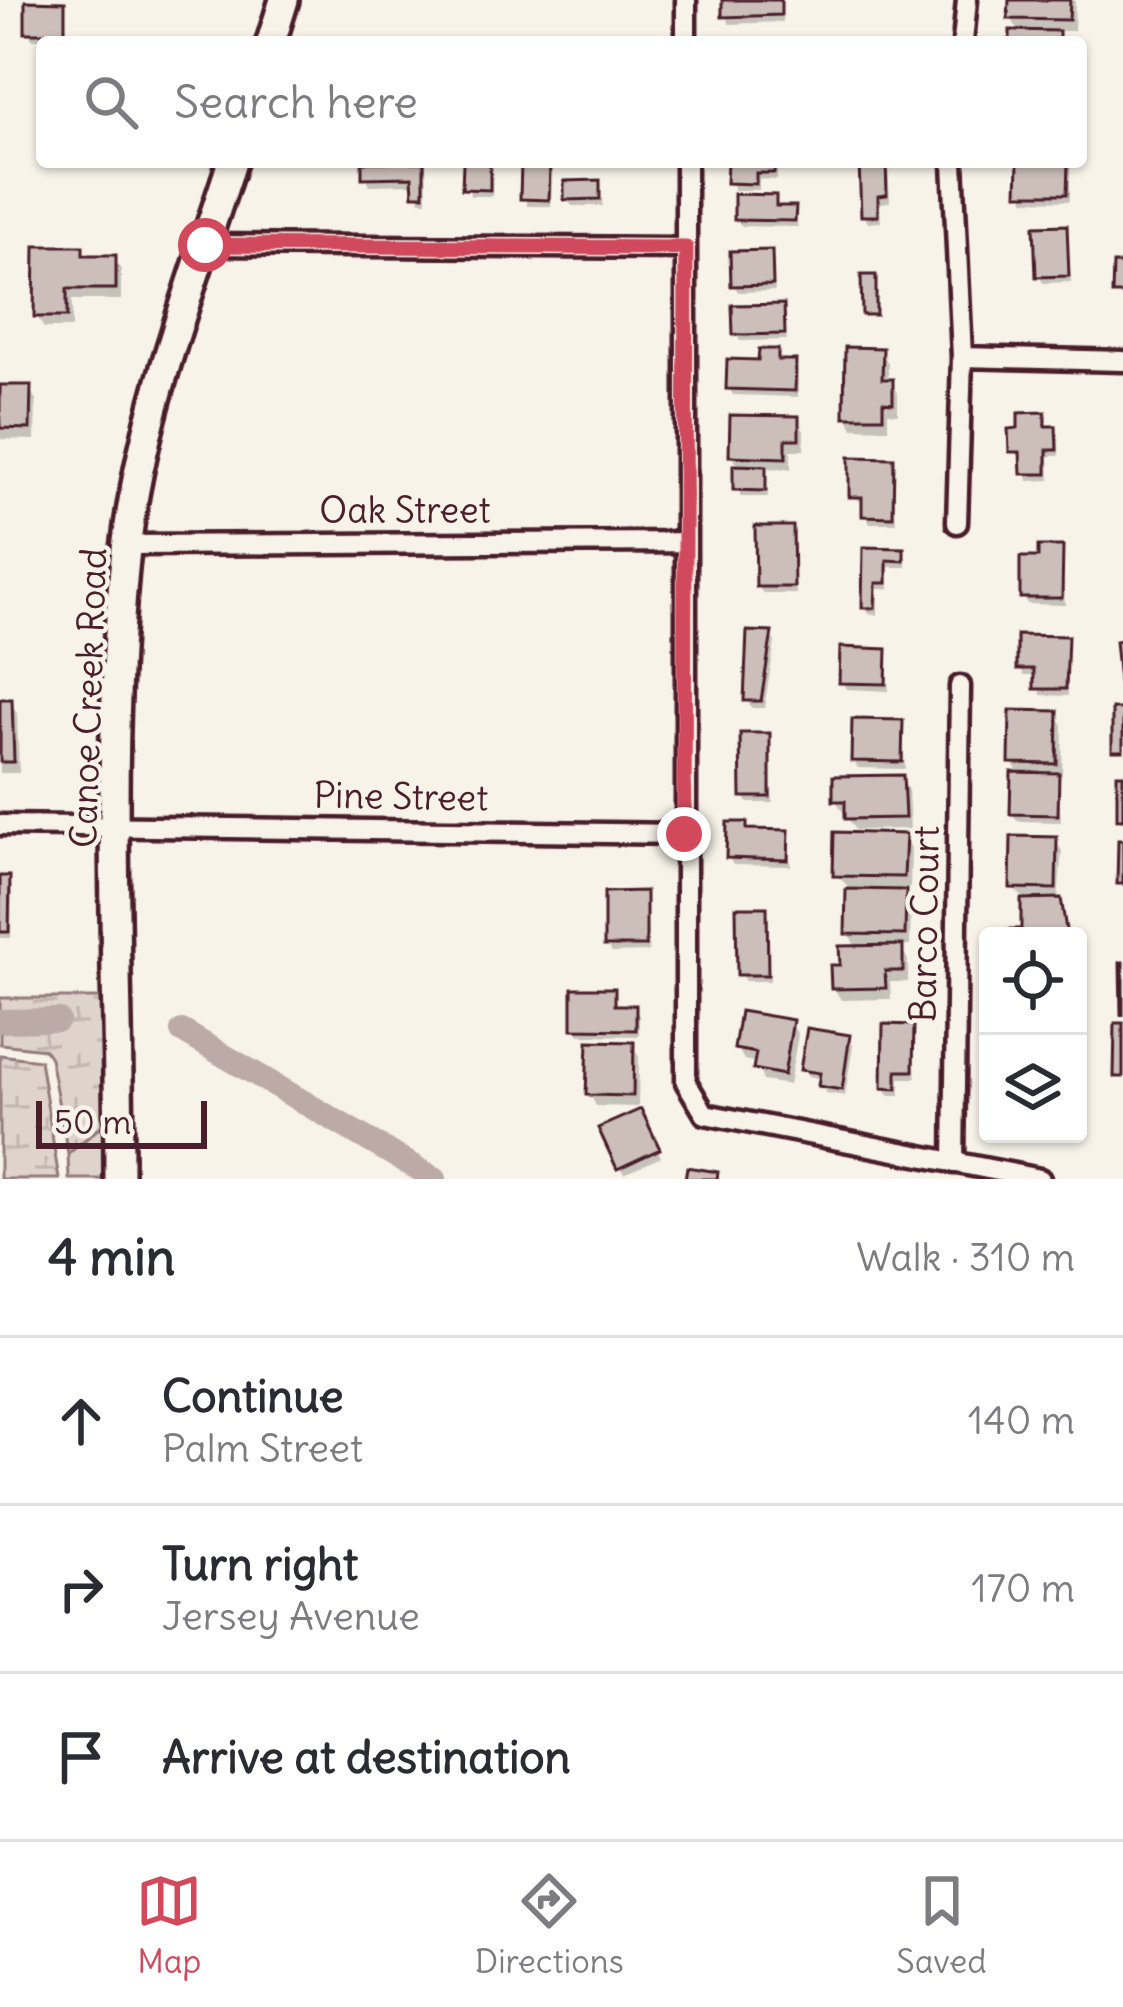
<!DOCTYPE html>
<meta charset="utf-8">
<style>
body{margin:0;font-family:Delius,sans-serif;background:#f7f7f7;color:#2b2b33}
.controls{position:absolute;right:36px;bottom:36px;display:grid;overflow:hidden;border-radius:12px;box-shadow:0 3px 9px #0004}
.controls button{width:108px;height:108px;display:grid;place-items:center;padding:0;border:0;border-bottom:3px solid #e1e1e2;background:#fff;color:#2b2b33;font:60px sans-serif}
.scale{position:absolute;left:36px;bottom:30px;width:171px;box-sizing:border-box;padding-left:12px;border:6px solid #4a1f2b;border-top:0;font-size:33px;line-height:42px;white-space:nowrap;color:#4a1f2b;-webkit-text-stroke:9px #f7f3e8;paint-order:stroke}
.stop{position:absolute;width:36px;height:36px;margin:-27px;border:9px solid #d1495b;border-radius:50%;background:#fff}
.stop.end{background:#d1495b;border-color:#fff;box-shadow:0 3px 12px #0008}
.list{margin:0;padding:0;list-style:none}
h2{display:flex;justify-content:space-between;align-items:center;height:156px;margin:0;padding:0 48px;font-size:51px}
h2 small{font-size:39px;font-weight:400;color:#7c7c81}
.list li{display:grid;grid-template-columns:78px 1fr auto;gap:36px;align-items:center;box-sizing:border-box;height:168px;padding:0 48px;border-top:3px solid #e1e1e2}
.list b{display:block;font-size:45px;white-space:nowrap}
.list p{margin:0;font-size:39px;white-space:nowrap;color:#7c7c81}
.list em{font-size:39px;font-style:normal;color:#7c7c81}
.icon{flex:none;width:66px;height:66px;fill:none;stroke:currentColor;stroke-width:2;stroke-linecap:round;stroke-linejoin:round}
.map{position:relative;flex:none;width:1123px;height:1179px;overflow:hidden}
.search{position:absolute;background:#fff;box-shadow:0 3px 9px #0004;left:36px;right:36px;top:36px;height:132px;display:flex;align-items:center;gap:30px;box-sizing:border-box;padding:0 42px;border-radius:12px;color:#7c7c81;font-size:45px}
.sheet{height:660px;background:#fff}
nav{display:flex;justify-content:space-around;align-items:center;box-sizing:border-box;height:168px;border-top:3px solid #e1e1e2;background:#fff;font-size:33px;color:#7c7c81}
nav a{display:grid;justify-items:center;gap:6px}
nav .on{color:#d1495b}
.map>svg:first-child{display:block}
</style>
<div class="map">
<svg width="1123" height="1179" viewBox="0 0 1123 1179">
<defs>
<pattern id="wetland-marsh" width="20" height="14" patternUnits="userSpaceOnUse" patternTransform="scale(3)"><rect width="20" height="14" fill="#ded4cc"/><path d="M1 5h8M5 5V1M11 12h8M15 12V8" fill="none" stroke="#c0b6af"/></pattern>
</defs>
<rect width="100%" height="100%" fill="#f7f3e8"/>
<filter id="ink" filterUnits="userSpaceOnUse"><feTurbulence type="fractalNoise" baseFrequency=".00833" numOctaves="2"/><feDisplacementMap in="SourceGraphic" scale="24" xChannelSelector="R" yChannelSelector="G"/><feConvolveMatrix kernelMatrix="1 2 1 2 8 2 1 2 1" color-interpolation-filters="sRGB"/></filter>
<g filter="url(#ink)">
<path fill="#ded4cc" stroke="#947a7c" stroke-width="3" d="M107,1121V1179H69L68,1154Z"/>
<path fill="url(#wetland-marsh)" stroke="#947a7c" stroke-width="3" d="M0,998H107V1121L68,1154L50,1058L44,1049L0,1044Z
M0,1055L40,1060L59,1179H0Z"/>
<path fill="#0003" d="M725,0L779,1L783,22L729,24Z
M1012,0H1075L1074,31H1056L1062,42H1013L1020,33L1011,18Z
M63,5L67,40L32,39L28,32Z
M365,162H426L427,201H420L415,184L369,185Z
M466,162H493L492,196H470Z
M524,162H553L551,206H527Z
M730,162H777V180L759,179V190H733Z
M862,162H902L888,165L890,202L880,203L881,222L868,223L864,215Z
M1021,162H1070V201L1024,200Z
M598,183L603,206H572L567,199Z
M774,198L778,209H794L798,227L741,226L737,219Z
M1066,228L1071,282L1043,283L1039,276Z
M81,249L86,258H114L121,270V300H72V328H44L37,317Z
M770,253L775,291L738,292L734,285Z
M782,307L787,340L740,341L736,334Z
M881,351L888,363V382L898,393V414L888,413V429L853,428L847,416Z
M776,352L780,363H794L798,370V397L733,395L729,388Z
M0,388H29L36,400L35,440L0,439Z
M1043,415L1047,429L1059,436V456H1049L1050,480L1028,481L1023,458L1012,451L1022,431Z
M797,419L804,431V450H791V469L764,468L768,497H740L739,468L732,456Z
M892,461L896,523H869L865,504L852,496Z
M791,529L796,594H763L759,587Z
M1061,549L1065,605L1027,604L1023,597L1041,560Z
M865,550L902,551L906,558V567H889V589H878V615L869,614L865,607Z
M770,635L775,642L764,708H752L747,700Z
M1066,639L1068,696L1041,695L1037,675H1024L1020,668Z
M885,652L889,691L846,689L842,682Z
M0,702H11L17,714L19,773H0Z
M1056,713L1063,725L1062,775H1057L1061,822L1017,821L1013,814L1020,775L1012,762Z
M902,723L905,769L858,768L854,761Z
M768,736L773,803H748L744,796Z
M901,778L908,790L910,829L855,830L836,801Z
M746,825L750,832L787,833L791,866L733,865L729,858Z
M904,837L911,848L910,888H901L911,905L910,946H900L908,960V982H890L891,999L841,1000L834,988L857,949L848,933L849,887L836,875Z
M1055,840L1062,851L1058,900L1069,936H1013L1024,932V899L1013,887Z
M0,879L12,887L11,938H0Z
M644,894L649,952L612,953L607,945Z
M765,910L770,981H745L740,974Z
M613,991L617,1008H634L639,1016V1036L579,1035L575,1028Z
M791,1023L798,1035L789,1085L763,1081L757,1063L744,1060L737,1048Z
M912,1028L916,1078H900V1095H889L885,1088Z
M848,1038L853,1045L845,1096L825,1093L822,1079L808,1076L803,1069Z
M1078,1040L1080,1044L1081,1080H1078Z
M632,1045L639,1057L638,1107L596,1106L590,1094Z
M640,1112L661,1157L624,1174L620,1167Z
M1030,1134H1068V1138H1032Z"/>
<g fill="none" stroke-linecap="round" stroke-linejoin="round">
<path stroke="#bcaaa7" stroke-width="24" d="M0,1021L58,1020
M182,1031L435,1179"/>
</g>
<path fill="#ccbfb9" stroke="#4a1f2b" stroke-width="3" d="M722,0H781V15L722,17Z
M1009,0H1070L1069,20L1008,19Z
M25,1L65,2V33H25Z
M1010,30L1059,31V42H1010Z
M362,162H424V195H413L412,177L362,178Z
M463,162H490V190L462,189Z
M521,162H550L549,200L520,199Z
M727,162H775L774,173H756V184L726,183Z
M859,162H886L887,195L878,196V216H861Z
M1018,162H1068L1067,194H1017Z
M600,180V199L564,200V181Z
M734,194L776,195V206H796L795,221L734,220Z
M1067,225L1069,276L1036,277L1034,226Z
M35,246H83V255H116V289H67V317H34Z
M772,250L773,285L731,286L730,251Z
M1113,264H1123V294H1112Z
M861,275H876V315H862Z
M784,304L785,334L733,335L732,305Z
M845,347L883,348L882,379H893V403L883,402V417H844Z
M759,349H778V360H796L795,391L726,389L727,359L758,360Z
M0,385H31L30,429L0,428Z
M1045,412V426H1056L1057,450H1047V474H1021L1020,452H1009L1008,429L1018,428V413Z
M730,415L799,416V439H786V458L729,456Z
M849,457L894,458L893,517L862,516V497H849Z
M733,465L766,466V491L733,490Z
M755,526H793L794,587H756Z
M1038,546H1063L1062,598H1020V557H1038Z
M863,547L904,548V561L887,560V583H876L875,608H862Z
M747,631L772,632L761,701H744Z
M1017,635L1068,636L1066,689H1034V669H1017Z
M1123,640V692H1120L1115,641Z
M840,647L887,649L886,684L839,683Z
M0,699H12L14,762H0Z
M1112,709H1123V751H1112Z
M1010,710L1058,711L1057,764L1009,763Z
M852,719L903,720L902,762L851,761Z
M740,733H770V797H741Z
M1011,772L1059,773L1058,815L1010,814Z
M1117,774H1123V819H1117Z
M903,775L905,818L845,819V801H833V776Z
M727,822H747V829L789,830L788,860L726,858Z
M834,832L906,834L904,877L833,876Z
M1011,836L1057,837L1056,889L1010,888Z
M1118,840H1123V884H1117Z
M0,876H10L9,932H0Z
M846,889L906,890L905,935L845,934Z
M646,891V946H604V892Z
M1061,898L1067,936H1010V929H1021V899Z
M736,907H767L768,975H737Z
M903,945V971H885L886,988L831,989L830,965H840L839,946Z
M1120,962H1123V1015H1121Z
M572,988H615V1005H636V1030L572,1029Z
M740,1011L793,1020L784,1075L753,1069L756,1053L734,1049Z
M1115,1023H1123V1077H1114Z
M883,1024L914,1025L913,1071H897V1089L882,1088Z
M807,1028L850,1035L842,1090L818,1086L820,1073L800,1070Z
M588,1041L634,1042L633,1096L586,1095Z
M641,1109L660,1149L617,1169L598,1128Z
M687,1167L718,1172L717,1179H685Z"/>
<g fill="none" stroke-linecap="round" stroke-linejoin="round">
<defs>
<path id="minor" d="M686,0V42
M963,42L967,0
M686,162V1082L705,1114L1040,1179
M953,162L962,357L957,523
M205,245L686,248
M962,357L1123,361
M127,545L683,542
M0,825L684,834
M954,1163L960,686"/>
<path id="secondary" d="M271,42L284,0
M119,1179C119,971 104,756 126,549C141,417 191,288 232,162"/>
</defs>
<use href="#minor" stroke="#4a1f2b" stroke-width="27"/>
<use href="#secondary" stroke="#4a1f2b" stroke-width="36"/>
<use href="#minor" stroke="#f7f3e8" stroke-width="18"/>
<use href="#secondary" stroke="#f7f3e8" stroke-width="27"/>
</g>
</g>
<g fill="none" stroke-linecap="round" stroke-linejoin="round" filter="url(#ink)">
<path stroke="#d1495b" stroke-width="15" d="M205,245L686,248L684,834"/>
</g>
<g text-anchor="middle" stroke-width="9" stroke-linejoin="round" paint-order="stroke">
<g font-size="36" fill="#4a1f2b" stroke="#f7f3e8">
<text x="405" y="523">Oak Street</text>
<text transform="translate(88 698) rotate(-88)" y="13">Canoe Creek Road</text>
<text transform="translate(401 796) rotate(1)" y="13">Pine Street</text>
<text transform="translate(924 924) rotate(-89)" y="13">Barco Court</text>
</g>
</g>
</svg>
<div class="controls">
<button><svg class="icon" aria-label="locate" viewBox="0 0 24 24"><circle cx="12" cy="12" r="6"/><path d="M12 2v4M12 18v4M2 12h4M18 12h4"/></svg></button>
<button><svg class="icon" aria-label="layers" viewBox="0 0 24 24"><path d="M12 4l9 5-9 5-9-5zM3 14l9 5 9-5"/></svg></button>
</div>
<div class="scale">50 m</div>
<div class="stop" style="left:205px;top:245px"></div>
<div class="stop end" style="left:684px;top:834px"></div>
<div class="search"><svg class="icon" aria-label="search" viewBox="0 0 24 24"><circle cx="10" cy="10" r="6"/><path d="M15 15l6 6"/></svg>Search here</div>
</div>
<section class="sheet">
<h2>4 min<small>Walk · 310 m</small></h2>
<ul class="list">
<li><svg class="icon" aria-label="ahead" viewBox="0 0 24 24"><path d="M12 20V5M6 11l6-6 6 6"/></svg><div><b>Continue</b><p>Palm Street</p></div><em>140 m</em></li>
<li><svg class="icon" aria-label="right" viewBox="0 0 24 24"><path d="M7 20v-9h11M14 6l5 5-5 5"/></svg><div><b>Turn right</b><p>Jersey Avenue</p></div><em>170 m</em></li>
<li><svg class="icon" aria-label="arrive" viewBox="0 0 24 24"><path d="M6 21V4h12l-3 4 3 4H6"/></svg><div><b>Arrive at destination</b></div></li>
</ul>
</section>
<nav>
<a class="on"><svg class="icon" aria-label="map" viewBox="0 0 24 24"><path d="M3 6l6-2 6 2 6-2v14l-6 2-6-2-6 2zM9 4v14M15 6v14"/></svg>Map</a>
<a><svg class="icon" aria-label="directions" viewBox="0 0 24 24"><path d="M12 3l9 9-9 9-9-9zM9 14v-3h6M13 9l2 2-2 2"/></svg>Directions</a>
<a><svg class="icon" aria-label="saved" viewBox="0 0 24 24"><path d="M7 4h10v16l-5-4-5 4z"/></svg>Saved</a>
</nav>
